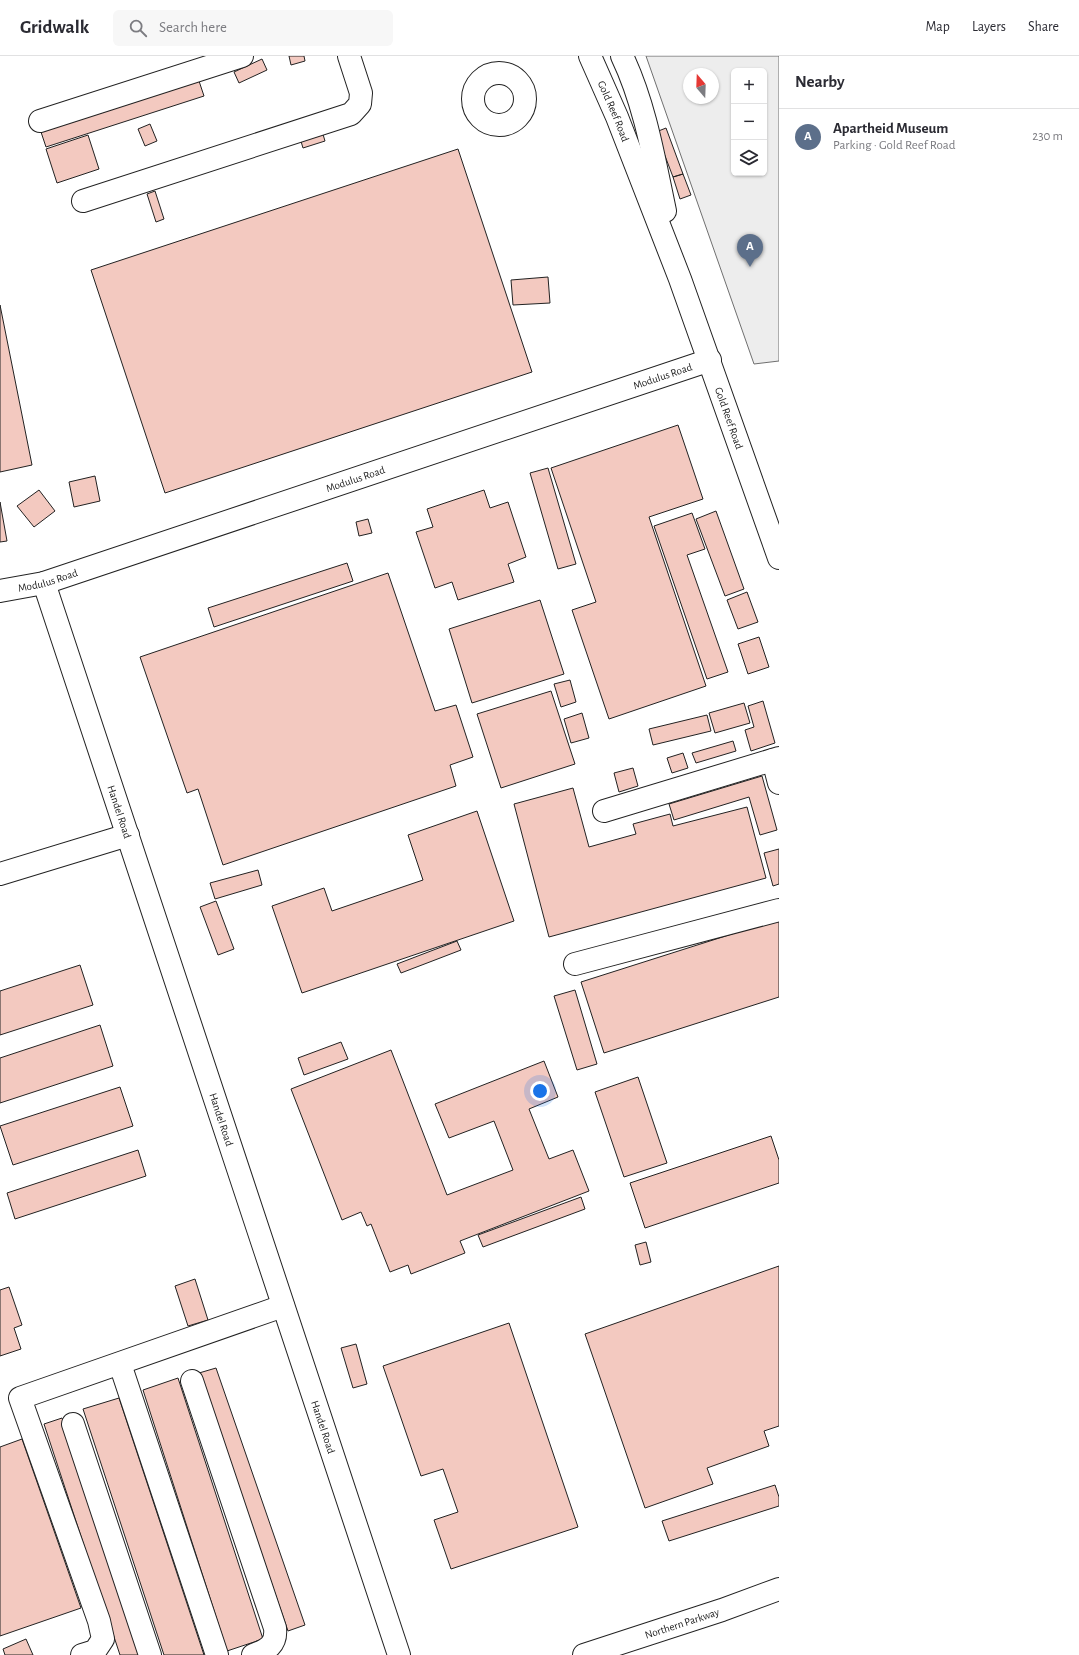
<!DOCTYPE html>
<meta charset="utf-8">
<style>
body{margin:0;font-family:"Alegreya Sans",sans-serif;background:#f7f7f7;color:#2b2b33}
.controls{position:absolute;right:12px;top:12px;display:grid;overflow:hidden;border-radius:6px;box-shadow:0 1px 3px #0004}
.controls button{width:36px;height:36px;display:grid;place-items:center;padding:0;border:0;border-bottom:1px solid #e1e1e2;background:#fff;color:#2b2b33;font:20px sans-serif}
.compass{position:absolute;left:683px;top:12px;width:36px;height:36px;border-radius:50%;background:#fff;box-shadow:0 1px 3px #0004;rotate:341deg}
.you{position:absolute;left:540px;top:1035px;width:14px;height:14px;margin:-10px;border:3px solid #fff;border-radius:50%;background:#1a73e8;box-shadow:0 0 0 6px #1a73e833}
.badge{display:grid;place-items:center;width:26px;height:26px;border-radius:50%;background:#111827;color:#fff;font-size:13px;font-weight:700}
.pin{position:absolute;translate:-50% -33px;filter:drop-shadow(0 1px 2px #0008)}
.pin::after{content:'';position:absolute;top:21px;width:14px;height:12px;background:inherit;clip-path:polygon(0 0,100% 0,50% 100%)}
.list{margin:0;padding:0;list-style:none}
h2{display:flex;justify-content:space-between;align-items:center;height:52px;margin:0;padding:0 16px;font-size:17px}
h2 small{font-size:13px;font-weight:400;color:#7c7c81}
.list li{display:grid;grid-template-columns:26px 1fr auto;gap:12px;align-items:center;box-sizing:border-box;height:56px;padding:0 16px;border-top:1px solid #e1e1e2}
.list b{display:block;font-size:15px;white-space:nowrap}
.list p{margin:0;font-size:13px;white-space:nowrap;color:#7c7c81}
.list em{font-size:13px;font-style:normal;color:#7c7c81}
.icon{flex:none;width:22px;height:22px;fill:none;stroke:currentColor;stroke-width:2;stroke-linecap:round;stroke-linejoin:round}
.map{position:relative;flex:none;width:779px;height:1599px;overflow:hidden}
header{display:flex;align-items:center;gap:24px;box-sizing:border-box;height:56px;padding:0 20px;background:#fff;border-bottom:1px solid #e1e1e2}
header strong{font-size:19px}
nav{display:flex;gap:22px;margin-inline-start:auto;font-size:14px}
.search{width:280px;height:36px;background:#f7f7f7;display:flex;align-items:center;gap:10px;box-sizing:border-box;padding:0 14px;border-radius:6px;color:#7c7c81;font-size:15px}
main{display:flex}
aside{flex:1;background:#fff}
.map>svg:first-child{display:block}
</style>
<header>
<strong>Gridwalk</strong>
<div class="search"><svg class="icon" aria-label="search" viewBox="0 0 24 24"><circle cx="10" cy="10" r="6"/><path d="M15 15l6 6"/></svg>Search here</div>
<nav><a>Map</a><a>Layers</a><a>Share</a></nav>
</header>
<main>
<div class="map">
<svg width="779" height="1599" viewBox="0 0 779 1599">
<rect width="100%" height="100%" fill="#fff"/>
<path fill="#ededed" stroke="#6f6f6f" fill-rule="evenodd" d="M646,0H779V305L754,308ZM734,15H764V117H734ZM689,18H713V42H689Z"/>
<path fill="#f3c9c0" stroke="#222" d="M289,0H304L305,5L291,9Z
M262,3L267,14L239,27L234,16Z
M199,25L204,40L46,91L41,76Z
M150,68L157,85L145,90L138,73Z
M666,72L683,118L673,121L656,76Z
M322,75L325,85L303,92L300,82Z
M88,79L99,113L57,127L46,93Z
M458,93L532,316L165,437L91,214Z
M683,118L691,139L680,143L673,121Z
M155,135L164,163L156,166L147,138Z
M548,221L550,247L513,249L511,224Z
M0,249L32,409L0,416Z
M678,369L703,443L649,461L706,630L609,663L572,554L596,546L551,412Z
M548,412L576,508L558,513L530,417Z
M95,420L100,445L74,451L69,426Z
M39,434L55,455L34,471L17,450Z
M484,434L490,452L508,446L526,501L508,508L514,526L458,544L452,526L435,532L416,476L433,471L427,453Z
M0,446L7,485L0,486Z
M716,455L744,533L725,540L696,463Z
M692,457L705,493L687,499L728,616L707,623L654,470Z
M368,463L372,477L359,480L356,466Z
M347,507L353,525L214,571L208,552Z
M388,517L435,655L456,649L473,701L450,709L456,730L223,809L198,733L187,737L140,601Z
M747,536L758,566L738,573L727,544Z
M540,544L564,618L472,647L449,573Z
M759,581L769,611L748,618L738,588Z
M570,624L576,646L561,651L554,628Z
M551,635L575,708L501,732L477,658Z
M763,645L775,687L751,695L745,674L754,671L748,650Z
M744,647L750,667L715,677L709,657Z
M582,657L589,682L571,687L564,663Z
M707,659L711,675L653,689L649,673Z
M733,685L736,695L696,707L692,697Z
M683,697L688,712L672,717L667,702Z
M633,712L638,730L619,736L614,717Z
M762,720L777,774L760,779L749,741L674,764L669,748Z
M573,732L589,791L636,778L633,768L670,758L673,770L747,751L766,822L549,881L514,748Z
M477,755L514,865L302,937L272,850L324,832L332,855L423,824L408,779Z
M779,793V828L773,830L764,797Z
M258,814L262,829L215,843L210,827Z
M216,845L234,893L218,899L200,851Z
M779,863V941L604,997L581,926Z
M457,885L461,894L401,917L397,908Z
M80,909L93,949L0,979V935Z
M575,934L597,1008L577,1014L554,940Z
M100,969L113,1010L0,1047V1002Z
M341,986L348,1003L304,1019L298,1002Z
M391,994L447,1139L513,1114L494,1065L449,1082L435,1048L544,1005L558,1041L529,1053L549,1103L573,1094L589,1135L460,1185L465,1197L411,1218L408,1209L390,1216L371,1168L367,1170L361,1156L342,1164L291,1033Z
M638,1021L667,1107L624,1121L595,1036Z
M120,1031L133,1070L13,1109L0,1070Z
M771,1080L779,1104V1127L645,1172L630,1127Z
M138,1094L146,1120L15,1163L7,1137Z
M581,1141L585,1153L483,1191L478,1179Z
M646,1186L651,1206L640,1209L635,1189Z
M779,1210V1370L764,1375L769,1390L707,1412L713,1428L645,1452L585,1278Z
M195,1223L208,1264L188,1270L175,1230Z
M9,1231L22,1269L14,1272L21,1293L0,1300V1234Z
M509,1267L578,1471L451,1513L434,1464L458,1456L443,1413L421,1420L383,1310Z
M356,1288L367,1328L353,1332L341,1292Z
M216,1312L305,1569L288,1575L199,1317Z
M178,1322L263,1583L227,1595L143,1334Z
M119,1342L204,1599H164L83,1353Z
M62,1362L140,1599H120L44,1368Z
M22,1383L81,1552L0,1580V1391Z
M775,1429L779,1441V1450L669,1485L662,1465Z
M26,1583L33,1599H5L3,1593Z"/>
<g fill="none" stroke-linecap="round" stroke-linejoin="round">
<defs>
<g id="minor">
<path id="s1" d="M590,0L617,61L680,223L779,502"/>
<path d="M622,0C645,48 654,103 665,155"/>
<circle cx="499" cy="43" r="26"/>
<path d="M40,65L242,0"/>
<path d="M83,145L351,58L360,48L361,37L349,0"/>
<path id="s2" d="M44,527L399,1599"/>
<path id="s3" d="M0,535L44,527L710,304"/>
<path d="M773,704L779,727"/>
<path d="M604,755L779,702"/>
<path d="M0,818L128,779"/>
<path d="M575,908L779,854"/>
<path d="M120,1308L217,1599"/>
<path d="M192,1325L275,1572C277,1589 267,1594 253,1599"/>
<path d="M73,1368L150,1599"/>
<path d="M82,1599L95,1595L103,1583L99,1565L20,1342L283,1250"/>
</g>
<g id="major">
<path id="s4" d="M584,1599L722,1554L779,1533"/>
</g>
</defs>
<use href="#minor" stroke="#222" stroke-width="24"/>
<use href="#major" stroke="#222" stroke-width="24"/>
<use href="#minor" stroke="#fff" stroke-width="22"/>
<use href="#major" stroke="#fff" stroke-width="22"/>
</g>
<g text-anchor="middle" stroke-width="3" stroke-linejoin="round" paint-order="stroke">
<g font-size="11" fill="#222" stroke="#fff">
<text dy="4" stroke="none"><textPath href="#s1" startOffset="60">Gold Reef Road</textPath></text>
<text dy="4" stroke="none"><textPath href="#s3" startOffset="697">Modulus Road</textPath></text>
<text dy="4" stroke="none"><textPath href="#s1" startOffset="388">Gold Reef Road</textPath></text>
<text dy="4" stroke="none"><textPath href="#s3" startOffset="373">Modulus Road</textPath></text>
<text dy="4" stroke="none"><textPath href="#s3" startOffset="49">Modulus Road</textPath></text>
<text dy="4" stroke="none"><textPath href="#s2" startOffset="241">Handel Road</textPath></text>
<text dy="4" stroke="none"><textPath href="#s2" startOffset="565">Handel Road</textPath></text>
<text dy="4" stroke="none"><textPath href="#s2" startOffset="889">Handel Road</textPath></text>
<text dy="4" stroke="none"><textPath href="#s4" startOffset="103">Northern Parkway</textPath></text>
</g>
</g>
</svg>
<div class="controls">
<button>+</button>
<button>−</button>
<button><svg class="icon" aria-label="layers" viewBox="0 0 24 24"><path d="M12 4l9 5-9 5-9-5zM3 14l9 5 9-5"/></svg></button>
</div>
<svg class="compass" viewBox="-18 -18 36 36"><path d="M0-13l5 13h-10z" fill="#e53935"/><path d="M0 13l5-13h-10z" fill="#7c7c81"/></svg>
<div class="you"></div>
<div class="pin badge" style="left:750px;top:211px;background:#5c6f8a">A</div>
</div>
<aside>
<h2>Nearby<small></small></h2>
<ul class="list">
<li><span class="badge" style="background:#5c6f8a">A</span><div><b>Apartheid Museum</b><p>Parking · Gold Reef Road</p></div><em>230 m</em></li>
</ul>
</aside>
</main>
